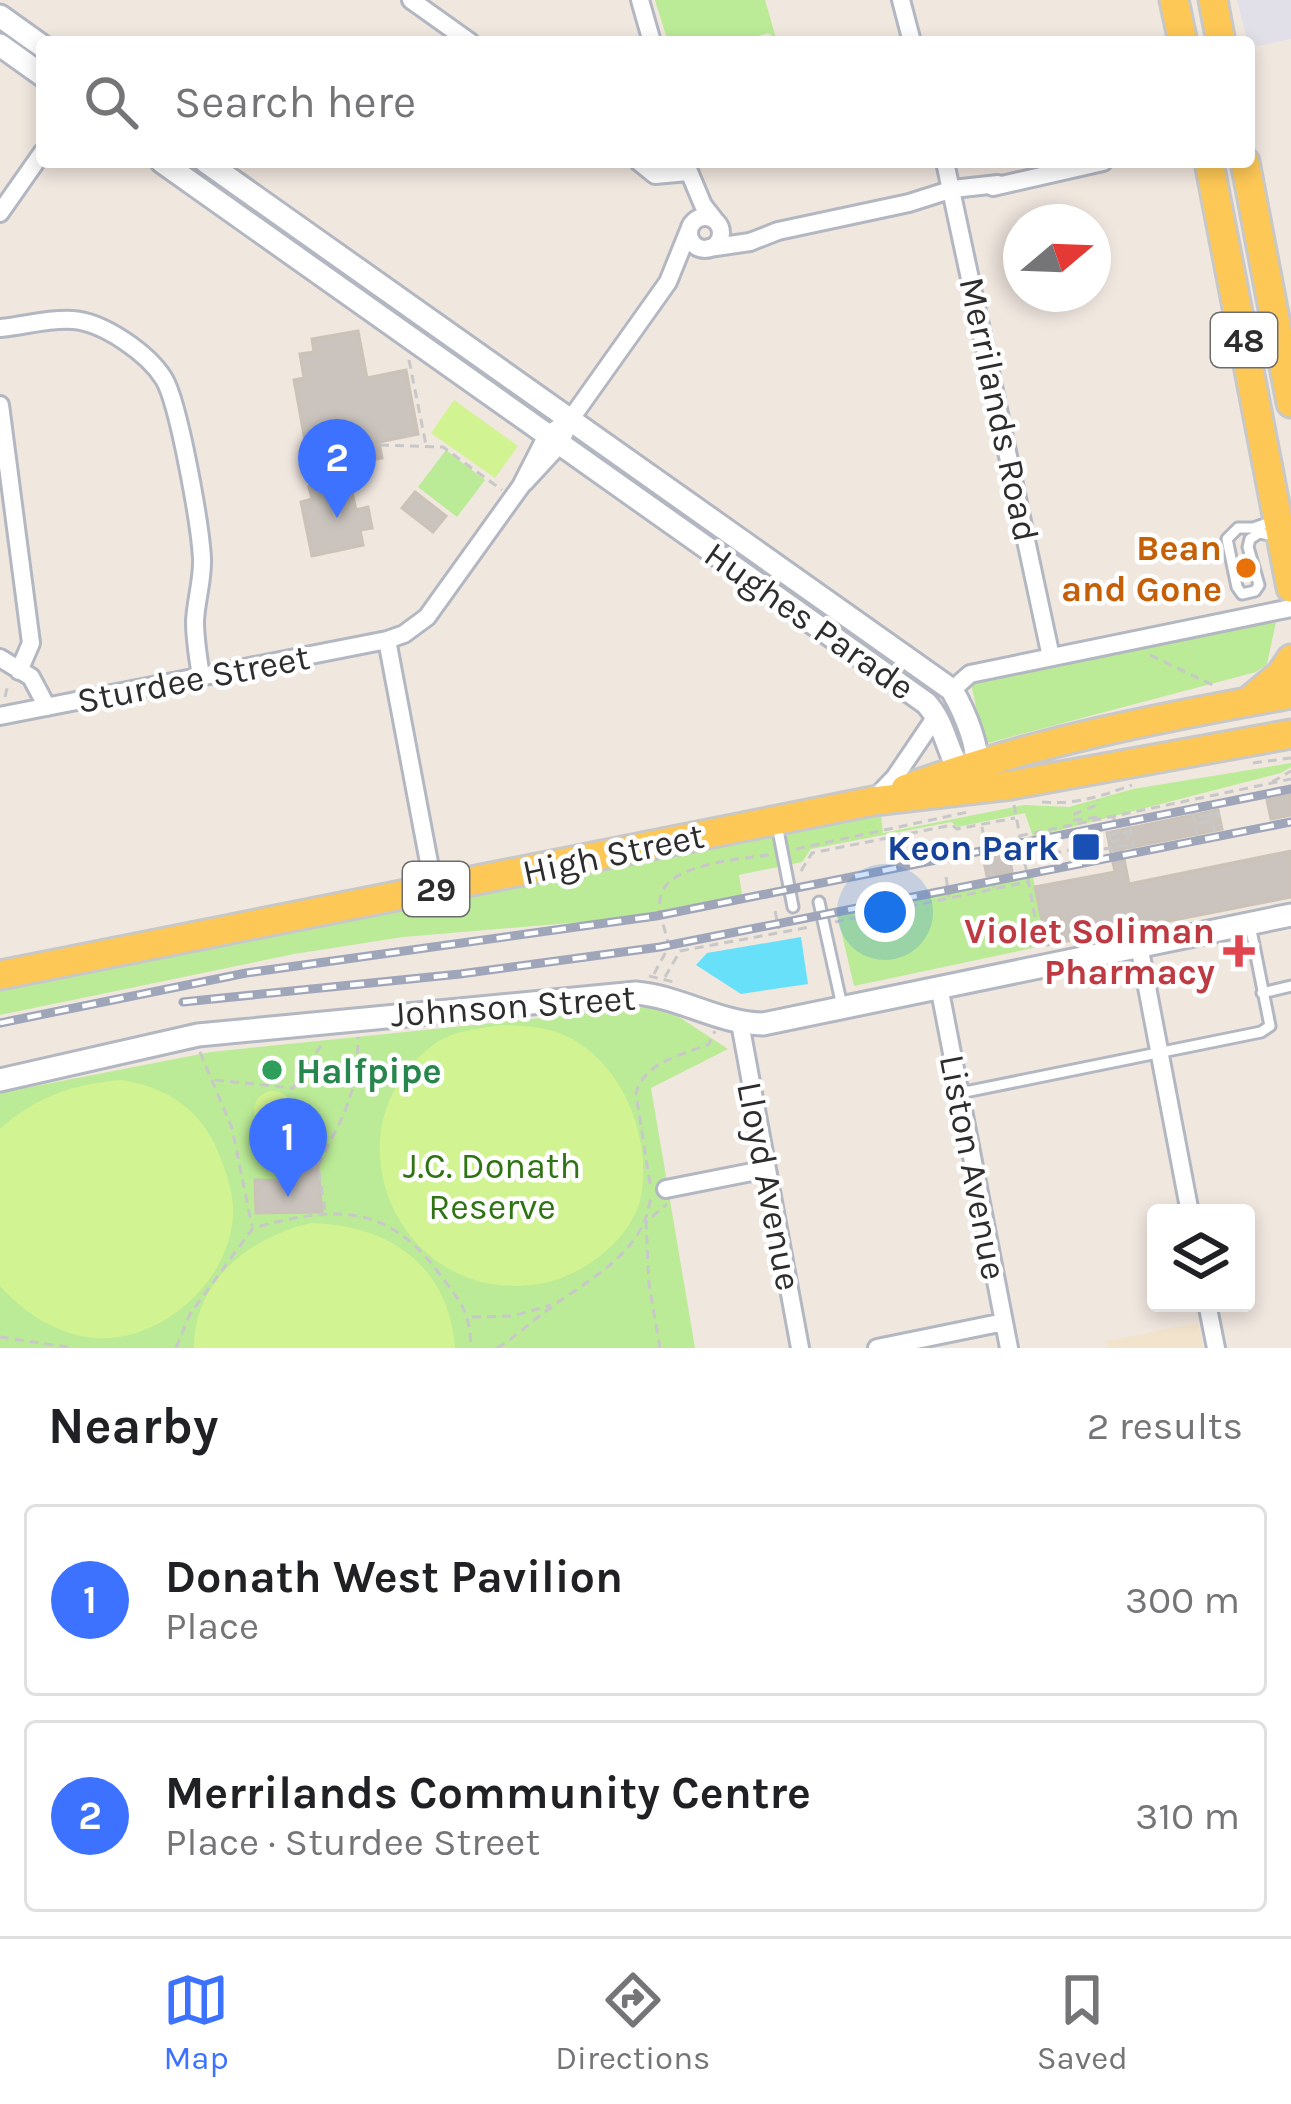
<!DOCTYPE html>
<meta charset="utf-8">
<style>
body{margin:0;font-family:Karla,sans-serif;background:#f2f2f2;color:#202124}
.controls{position:absolute;right:36px;bottom:36px;display:grid;overflow:hidden;border-radius:12px;box-shadow:0 6px 18px #0003}
.controls button{width:108px;height:108px;display:grid;place-items:center;padding:0;border:0;border-bottom:3px solid #e0e0e0;background:#fff;color:#202124;font:60px sans-serif}
.compass{position:absolute;left:1003px;top:204px;width:108px;height:108px;border-radius:50%;background:#fff;box-shadow:0 6px 18px #0003;rotate:71deg}
.you{position:absolute;left:885px;top:912px;width:42px;height:42px;margin:-30px;border:9px solid #fff;border-radius:50%;background:#1a73e8;box-shadow:0 0 0 18px #1a73e833}
.badge{display:grid;place-items:center;width:78px;height:78px;border-radius:50%;background:#3c72ff;color:#fff;font-size:39px;font-weight:700}
.pin{position:absolute;translate:-50% -99px;filter:drop-shadow(0 3px 6px #0008)}
.pin::after{content:'';position:absolute;top:63px;width:42px;height:36px;background:inherit;clip-path:polygon(0 0,100% 0,50% 100%)}
.list{margin:0;padding:0;list-style:none}
h2{display:flex;justify-content:space-between;align-items:center;height:156px;margin:0;padding:0 48px;font-size:51px}
h2 small{font-size:39px;font-weight:400;color:#757577}
.list li{display:grid;grid-template-columns:78px 1fr auto;gap:36px;align-items:center;box-sizing:border-box;height:192px;margin:0 24px 24px;padding:0 24px;border:3px solid #e0e0e0;border-radius:12px}
.list b{display:block;font-size:45px;white-space:nowrap}
.list p{margin:0;font-size:39px;white-space:nowrap;color:#757577}
.list em{font-size:39px;font-style:normal;color:#757577}
.icon{flex:none;width:66px;height:66px;fill:none;stroke:currentColor;stroke-width:2;stroke-linecap:round;stroke-linejoin:round}
.map{position:relative;flex:none;width:1291px;height:1348px;overflow:hidden}
.search{position:absolute;background:#fff;box-shadow:0 6px 18px #0003;left:36px;right:36px;top:36px;height:132px;display:flex;align-items:center;gap:30px;box-sizing:border-box;padding:0 42px;border-radius:12px;color:#757577;font-size:45px}
.sheet{height:588px;background:#fff}
nav{display:flex;justify-content:space-around;align-items:center;box-sizing:border-box;height:168px;border-top:3px solid #e0e0e0;background:#fff;font-size:33px;color:#757577}
nav a{display:grid;justify-items:center;gap:6px}
nav .on{color:#3c72ff}
.map>svg:first-child{display:block}
</style>
<div class="map">
<svg width="1291" height="1348" viewBox="0 0 1291 1348">
<rect width="100%" height="100%" fill="#f0e7df"/>
<path fill="#e1e0e8" d="M1237,0H1291V39L1249,48Z"/>
<path fill="#f2e3cd" d="M1198,1323L1203,1348H1108L1106,1341Z"/>
<path fill="#bbeb97" d="M655,0H765L776,38L768,33L738,42H668Z
M446,450L485,480L457,517L418,487Z
M1276,622L1267,664L1256,672L988,743L983,738L971,684Z
M1291,763V767L1281,773L1033,837L1025,813L958,827L951,822L811,849L802,862L739,875L742,895L616,919L403,937L294,954L0,1015V990L802,829L881,815L883,833L1024,805L1069,807L1133,789Z
M1032,873L1047,945L854,986L837,913Z
M648,1007L679,1017L728,1049L651,1088L695,1348H0V1093L211,1052Z"/>
<path fill="#d2f392" d="M454,400L518,446L495,478L431,433Z
M502,1025C523,1026 544,1026 564,1035C622,1061 652,1136 641,1196C633,1238 584,1275 544,1283C401,1311 320,1131 433,1045C452,1031 479,1028 502,1025Z
M121,1080C162,1086 197,1106 215,1145C223,1163 232,1186 233,1206C236,1276 164,1343 95,1338C58,1335 24,1313 0,1286V1129C35,1097 74,1084 121,1080Z
M254 1110a19 19 0 1 1 38 0a19 19 0 1 1-38 0Z
M311,1223C389,1225 449,1265 455,1348H194C194,1279 251,1237 311,1223Z"/>
<path fill="#69e0fa" d="M801,937L808,984L741,994L696,965L707,953Z"/>
<path fill="#cbc4be" stroke="#ccc3b8" stroke-width="3" d="M358,331L367,378L406,370L418,434L379,442L382,458L364,461L361,447L308,457L294,380L304,378L300,354L314,352L312,339Z
M339,481L341,494L352,492L356,510L368,507L372,528L360,530L363,545L312,556L301,502L312,499L309,487Z
M415,492L446,516L433,532L402,508Z
M1291,795V815L1271,819L1267,800Z
M1218,810L1222,829L1122,849L1129,884L1291,851V897L1047,945L1035,887L1115,872L1107,833Z
M1009,852L1012,872L987,876L983,857Z
M317,1158L322,1212L256,1213L255,1180L283,1181L282,1159Z"/>
<g fill="none" stroke-linecap="round" stroke-linejoin="round">
<defs>
<path id="service" d="M1275,536L1259,533L1250,539L1248,547L1259,585L1255,591L1242,594L1237,587L1227,539L1238,528H1253L1276,520
M777,825L793,907
M819,902L842,1006
M1262,993L1291,986
M960,1093L1261,1032L1270,1026L1250,925"/>
<path id="minor" d="M411,0L470,42
M640,0L652,42
M901,0L912,42
M639,162L655,175L688,172
M685,162L703,205L714,219
M945,162L1051,657
M993,187L1103,162
M0,213L42,153
M689 233a16 16 0 1 1 32 0a16 16 0 1 1-32 0Z
M709,248L750,242L778,231L909,203L953,189L998,184
M0,328C24,326 49,318 73,320C103,322 148,353 164,379C179,404 200,524 202,558C203,579 196,600 195,621C195,640 198,658 201,676
M0,405L31,643L19,671
M524,483L560,444L570,420L668,282L689,230
M0,658L31,677L47,707
M952,690L970,674L1291,608
M0,716L387,640
M873,800L895,777L937,715
M434,889L387,640L404,634L427,617L521,486L547,435L570,420
M1139,945L1190,1213
M939,986L1009,1348
M740,1023L800,1348
M666,1189L767,1169
M1207,1303L1216,1348
M877,1348L1004,1322"/>
<path id="tertiary" d="M0,16L42,46
M0,45L42,75
M162,162L926,703C946,724 947,756 965,779
M206,162L952,690C965,713 982,751 976,778
M0,1080L198,1035L636,993C681,997 718,1023 763,1024L1291,915"/>
<path id="primary" d="M1174,0L1183,42
M1213,0L1221,42
M1209,162L1291,588
M1245,162L1291,403
M1251,699L1281,674L1291,659
M905,789C1028,743 1162,717 1291,694
M0,975L873,801L1011,785L1291,734"/>
</defs>
<use href="#service" stroke="#b3b7c2" stroke-width="15"/>
<use href="#minor" stroke="#b3b7c2" stroke-width="22"/>
<use href="#tertiary" stroke="#b3b7c2" stroke-width="27"/>
<use href="#primary" stroke="#c8c8c8" stroke-width="33"/>
<path stroke="#c8c8c8" stroke-width="3" stroke-dasharray="9 6" stroke-linecap="butt" d="M409,360L426,445
M380,445L443,447L502,490
M1150,655L1217,687
M5,697L8,684
M1253,763L1291,758
M1272,782L1291,771
M1042,802C1075,805 1102,796 1132,785
M1014,805L1041,949
M1193,813L1197,836
M1113,815L1118,834
M1097,817L1074,820L1072,815L1097,805L1098,800
M1199,817L1218,813L1220,826
M1200,823L1212,821
M1130,826L1134,849
M982,827L994,888
M1126,832L1129,845L1103,849L1100,837Z
M1019,836L1291,779
M1111,842L1126,838
M796,849L968,812
M1023,860L1102,843
M801,871L812,853L952,825L957,829L1015,818
M946,877L949,897
M775,911L779,929
M835,922L1027,882
M654,974L669,946C666,932 658,913 660,899C664,864 740,859 769,855
M649,976L674,982
M665,977L680,951L810,927
M200,1052L232,1128L252,1226
M215,1080L293,1088L324,1041
M650,1184L636,1093C644,1062 682,1055 709,1044L715,1031
M325,1210L318,1166L344,1114L357,1076L358,1037
M472,1317L513,1316L551,1305
M0,1337L74,1348
M176,1348L190,1314L253,1228C331,1207 385,1201 438,1272C461,1303 470,1310 471,1348
M497,1348C519,1335 536,1317 557,1303C598,1274 646,1249 651,1194
M660,1348L649,1284L646,1222L667,1204"/>
<use href="#service" stroke="#fff" stroke-width="9"/>
<use href="#minor" stroke="#fff" stroke-width="16"/>
<use href="#tertiary" stroke="#fff" stroke-width="21"/>
<use href="#primary" stroke="#fec856" stroke-width="27"/>
<defs>
<path id="rail" d="M183,1002L460,974L660,947L1291,822
M0,1023L246,973L656,916L1291,789"/>
</defs>
<use href="#rail" stroke="#a0a6b9" stroke-width="9"/>
<use href="#rail" stroke="#fff" stroke-width="4.5" stroke-dasharray="14" stroke-linecap="butt"/>
<path stroke="#c8c8c8" stroke-width="3" stroke-dasharray="9 6" stroke-linecap="butt" d="M1210,810L1215,833
M1108,831L1113,853"/>
</g>
<circle fill="#e8710a" stroke="#fff" stroke-width="4.5" cx="1246" cy="568" r="12"/>
<rect fill="#1a4fb4" stroke="#fff" stroke-width="4.5" x="1071" y="832" width="30" height="30" rx="6"/>
<path fill="#e0444e" stroke="#fff" stroke-width="4.5" d="M1233 933h12v12h12v12h-12v12h-12v-12h-12v-12h12z"/>
<circle fill="#2e9e5b" stroke="#fff" stroke-width="4.5" cx="272" cy="1070" r="12"/>
<g text-anchor="middle" stroke-width="9" stroke-linejoin="round" paint-order="stroke">
<g fill="#fff" stroke="#6c6c6c" stroke-width="3">
<rect x="1211" y="313" width="66" height="54" rx="9"/>
<rect x="403" y="862" width="66" height="54" rx="9"/>
</g>
<g font-size="33" font-weight="bold" fill="#2d2d2d">
<text x="1244" y="352">48</text>
<text x="436" y="901">29</text>
</g>
<g font-size="36" fill="#2d2d2d" stroke="#fff">
<text transform="translate(1000 409) rotate(78)" y="13">Merrilands Road</text>
<text transform="translate(810 620) rotate(35)" y="13">Hughes Parade</text>
<text transform="translate(193 678) rotate(-11)" y="13">Sturdee Street</text>
<text transform="translate(613 853) rotate(-12)" y="13">High Street</text>
<text transform="translate(513 1005) rotate(-4)" y="13">Johnson Street</text>
<text transform="translate(974 1167) rotate(79)" y="13">Liston Avenue</text>
<text transform="translate(770 1186) rotate(79)" y="13">Lloyd Avenue</text>
</g>
<g font-size="36" font-weight="bold" fill="#c56008" stroke="#fff" text-anchor="end">
<text x="1222" y="560">Bean<tspan x="1222" dy="41">and Gone</tspan></text>
</g>
<g font-size="36" font-weight="bold" fill="#164399" stroke="#fff" text-anchor="end">
<text x="1059" y="860">Keon Park</text>
</g>
<g font-size="36" font-weight="bold" fill="#be3a42" stroke="#fff" text-anchor="end">
<text x="1215" y="943">Violet Soliman<tspan x="1215" dy="41">Pharmacy</tspan></text>
</g>
<g font-size="36" font-weight="bold" fill="#27864d" stroke="#fff" text-anchor="start">
<text x="296" y="1083">Halfpipe</text>
</g>
<g font-size="36" fill="#307314" stroke="#fff">
<text x="492" y="1178">J.C. Donath<tspan x="492" dy="41">Reserve</tspan></text>
</g>
</g>
</svg>
<div class="controls">
<button><svg class="icon" aria-label="layers" viewBox="0 0 24 24"><path d="M12 4l9 5-9 5-9-5zM3 14l9 5 9-5"/></svg></button>
</div>
<svg class="compass" viewBox="-18 -18 36 36"><path d="M0-13l5 13h-10z" fill="#e53935"/><path d="M0 13l5-13h-10z" fill="#757577"/></svg>
<div class="you"></div>
<div class="pin badge" style="left:288px;top:1197px">1</div>
<div class="pin badge" style="left:337px;top:518px">2</div>
<div class="search"><svg class="icon" aria-label="search" viewBox="0 0 24 24"><circle cx="10" cy="10" r="6"/><path d="M15 15l6 6"/></svg>Search here</div>
</div>
<section class="sheet">
<h2>Nearby<small>2 results</small></h2>
<ul class="list">
<li><span class="badge">1</span><div><b>Donath West Pavilion</b><p>Place</p></div><em>300 m</em></li>
<li><span class="badge">2</span><div><b>Merrilands Community Centre</b><p>Place · Sturdee Street</p></div><em>310 m</em></li>
</ul>
</section>
<nav>
<a class="on"><svg class="icon" aria-label="map" viewBox="0 0 24 24"><path d="M3 6l6-2 6 2 6-2v14l-6 2-6-2-6 2zM9 4v14M15 6v14"/></svg>Map</a>
<a><svg class="icon" aria-label="directions" viewBox="0 0 24 24"><path d="M12 3l9 9-9 9-9-9zM9 14v-3h6M13 9l2 2-2 2"/></svg>Directions</a>
<a><svg class="icon" aria-label="saved" viewBox="0 0 24 24"><path d="M7 4h10v16l-5-4-5 4z"/></svg>Saved</a>
</nav>
